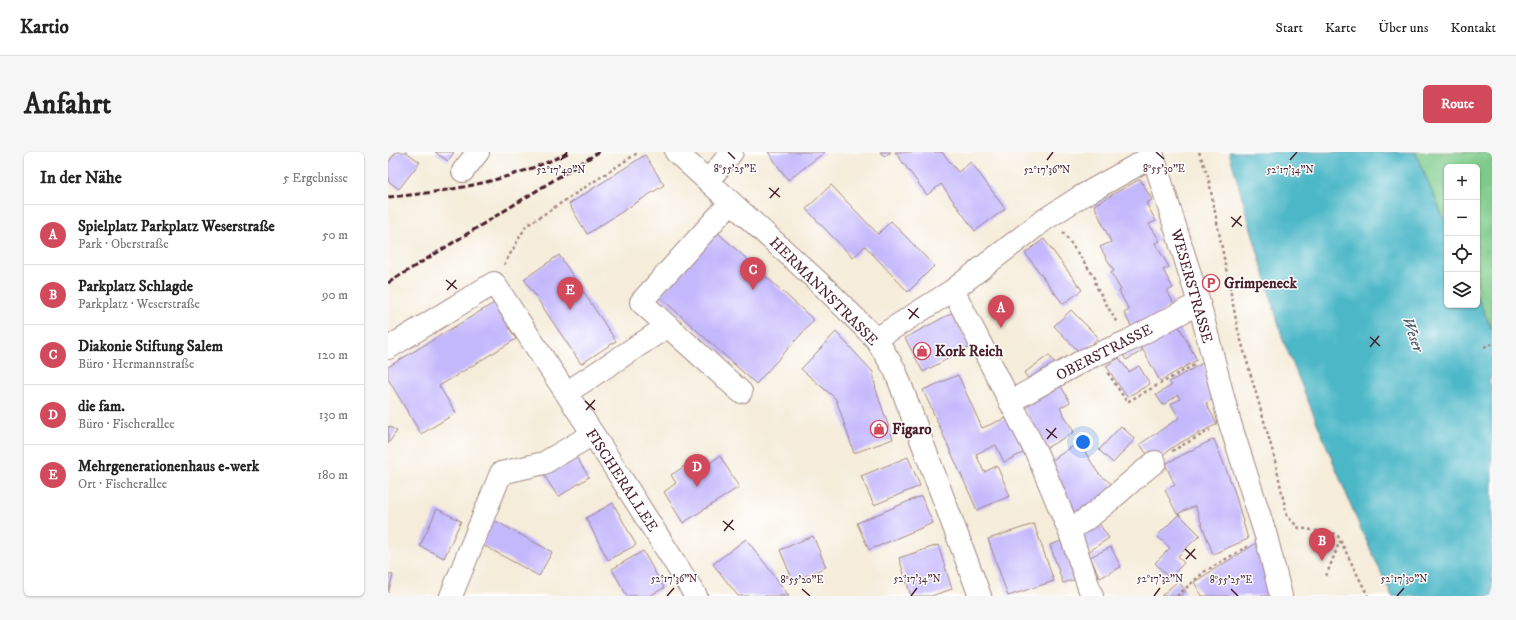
<!DOCTYPE html>
<html lang="de">
<meta charset="utf-8">
<style>
body{margin:0;font-family:"IM FELL DW Pica",serif;background:#f6f6f6;color:#222}
.controls{position:absolute;right:12px;top:12px;display:grid;overflow:hidden;border-radius:6px;box-shadow:0 1px 3px #0004}
.controls button{width:36px;height:36px;display:grid;place-items:center;padding:0;border:0;border-bottom:1px solid #e0e0e0;background:#fff;color:#222;font:20px sans-serif}
.you{position:absolute;left:695px;top:290px;width:14px;height:14px;margin:-10px;border:3px solid #fff;border-radius:50%;background:#1a73e8;box-shadow:0 0 0 6px #1a73e833}
.badge{display:grid;place-items:center;width:26px;height:26px;border-radius:50%;background:#d1495b;color:#fff;font-size:13px;font-weight:700}
.pin{position:absolute;translate:-50% -33px;filter:drop-shadow(0 1px 2px #0008)}
.pin::after{content:'';position:absolute;top:21px;width:14px;height:12px;background:inherit;clip-path:polygon(0 0,100% 0,50% 100%)}
.list{margin:0;padding:0;list-style:none}
h2{display:flex;justify-content:space-between;align-items:center;height:52px;margin:0;padding:0 16px;font-size:17px}
h2 small{font-size:13px;font-weight:400;color:#767676}
.list li{display:grid;grid-template-columns:26px 1fr auto;gap:12px;align-items:center;box-sizing:border-box;height:60px;padding:0 16px;border-top:1px solid #e0e0e0}
.list b{display:block;font-size:15px;white-space:nowrap}
.list p{margin:0;font-size:13px;white-space:nowrap;color:#767676}
.list em{font-size:13px;font-style:normal;color:#767676}
.icon{flex:none;width:22px;height:22px;fill:none;stroke:currentColor;stroke-width:2;stroke-linecap:round;stroke-linejoin:round}
.map{position:relative;flex:none;width:1104px;height:444px;overflow:hidden;border-radius:6px}
header{display:flex;align-items:center;gap:24px;box-sizing:border-box;height:56px;padding:0 20px;background:#fff;border-bottom:1px solid #e0e0e0}
header strong{font-size:19px}
nav{display:flex;gap:22px;margin-inline-start:auto;font-size:14px}
.intro{display:flex;align-items:center;justify-content:space-between;box-sizing:border-box;height:96px;padding:0 24px}
h1{margin:0;font-size:28px}
.button{padding:10px 18px;border-radius:6px;background:#d1495b;color:#fff;font-size:14px;font-weight:700}
main{display:flex;gap:24px;padding:0 24px}
aside{flex:1;background:#fff;border-radius:6px;box-shadow:0 1px 3px #0004}
.map>svg:first-child{display:block}
</style>
<header>
<strong>Kartio</strong>
<nav><a>Start</a><a>Karte</a><a>Über uns</a><a>Kontakt</a></nav>
</header>
<div class="intro"><h1>Anfahrt</h1><a class="button">Route</a></div>
<main>
<aside>
<h2>In der Nähe<small>5 Ergebnisse</small></h2>
<ul class="list">
<li><span class="badge">A</span><div><b>Spielplatz Parkplatz Weserstraße</b><p>Park · Oberstraße</p></div><em>50 m</em></li>
<li><span class="badge">B</span><div><b>Parkplatz Schlagde</b><p>Parkplatz · Weserstraße</p></div><em>90 m</em></li>
<li><span class="badge">C</span><div><b>Diakonie Stiftung Salem</b><p>Büro · Hermannstraße</p></div><em>120 m</em></li>
<li><span class="badge">D</span><div><b>die fam.</b><p>Büro · Fischerallee</p></div><em>130 m</em></li>
<li><span class="badge">E</span><div><b>Mehrgenerationenhaus e-werk</b><p>Ort · Fischerallee</p></div><em>180 m</em></li>
</ul>
</aside>
<div class="map">
<svg width="1104" height="444" viewBox="0 0 1104 444">
<rect width="100%" height="100%" fill="#fff"/>
<filter id="ink" filterUnits="userSpaceOnUse"><feTurbulence type="fractalNoise" baseFrequency=".025" numOctaves="2"/><feDisplacementMap in="SourceGraphic" scale="8" xChannelSelector="R" yChannelSelector="G"/><feConvolveMatrix kernelMatrix="1 2 1 2 8 2 1 2 1" color-interpolation-filters="sRGB"/></filter>
<filter id="wash" filterUnits="userSpaceOnUse"><feTurbulence type="fractalNoise" baseFrequency=".012" numOctaves="4" result="noise"/><feDisplacementMap in="SourceGraphic" scale="16" xChannelSelector="R" yChannelSelector="G"/><feGaussianBlur stdDeviation="0.9" result="paint"/><feColorMatrix in="noise" values="0 0 0 0 0 0 0 0 0 0 0 0 0 0 0 0 0 1.4 0 .05"/><feComposite in="paint" operator="in"/></filter>
<g filter="url(#wash)">
<rect width="100%" height="100%" fill="#f5ecd9"/>
<path fill="#7dca89" stroke="#64745a" d="M1027,0H1104V178L1089,144V15H1059V74Z"/>
<path fill="#4bb7c7" stroke="#4a6b79" d="M841,0H1027L1059,74V153H1089V144L1104,178V223L1101,229L1104,235V444H1004L971,373L895,188Z"/>
<g id="blocks">
<path fill="#c4b8fc" d="M8,0H18L32,10L11,37L0,29V11Z
M47,0H66L60,9Z
M380,0H437L400,28Z
M492,0H503L496,5Z
M507,0H554L570,20L583,10L617,57L587,79L553,32L539,43Z
M257,3L276,33L199,82L181,52Z
M752,27L764,48L758,51L768,69L761,72L772,89L767,91L781,115L775,118L785,136L779,139L786,152L777,157L748,183L736,161L741,158L731,139L733,138L723,121L726,119L712,95L723,90L706,53Z
M443,33L490,82L503,69L546,114L520,140L477,94L465,106L418,57Z
M329,80L426,168L368,232L271,144Z
M656,87L694,138L675,152L637,101Z
M171,103L228,189L193,212L136,127Z
M106,151L128,187L51,234L68,261L33,282L0,227V215Z
M683,158L710,185L694,203L666,174Z
M564,161L582,195L535,220L517,186Z
M787,167L809,208L772,229L750,189Z
M448,180L485,220L488,238L505,287L466,301L448,247L413,217Z
M748,189L754,199L738,208L732,198Z
M661,203L670,216L646,234L636,221Z
M731,206L741,220L751,214L762,232L739,245L718,214Z
M815,211L827,246L818,251L829,272L788,293L764,310L752,292L791,266L783,252L792,247L790,243L775,253L768,243L784,233L781,230Z
M570,223L594,276L625,263L641,298L616,310L608,293L588,302L596,320L609,314L622,344L589,358L535,238Z
M669,227L682,250L672,256L686,280L658,296L631,248Z
M0,274L9,279L0,292Z
M733,274L747,287L725,311L711,298Z
M826,287L846,338L860,387L825,402L807,354L789,362L777,338L787,333L777,312Z
M691,290L710,321L726,334L686,368L657,313Z
M187,303L201,325L170,345L156,323Z
M332,304L351,335L295,371L276,340L288,331L283,323L309,306L313,310L317,307L320,312Z
M520,305L532,334L486,353L473,324Z
M533,344L545,371L481,398L469,371Z
M225,351L248,393L220,408L198,366Z
M49,357L73,369L56,406L32,394Z
M791,362L812,383L790,404L796,411L781,426L767,411L782,396L769,384Z
M708,367L721,386L697,402L685,382Z
M106,368L164,400L151,424L93,392Z
M646,372L666,429L620,444L600,387Z
M425,384L438,415L405,429L392,398Z
M358,387L382,418L401,444H350L325,412Z
M676,388L689,427L675,431L662,393Z
M872,389L883,444H814L806,430Z
M550,393L564,437L543,444H523L511,406Z
M723,395L733,415L712,426L702,405Z
M255,399L276,436L261,444H239L224,417Z
M0,422L5,423L0,441Z
M790,429L798,439L792,444H773Z"/>
</g>
</g>
<g filter="url(#ink)">
<use href="#blocks" fill-opacity="0" stroke="#a08682" stroke-width="1"/>
<g fill="none" stroke-linecap="round" stroke-linejoin="round">
<defs>
<path id="minor" d="M288,0L437,136L488,187L507,218L592,444
M75,19L90,0
M320,29L344,0
M343,50L253,150L353,240
M565,138L649,302L681,378L704,444
M488,187L565,138L656,68L692,45L765,4L811,151L841,268L878,384L893,444
M0,196L106,131L205,282L308,444
M178,241L280,174
M622,250L696,208L740,189L811,151
M681,378C713,360 738,332 767,310
M63,444L113,321L156,311L205,282"/>
</defs>
<use href="#minor" stroke="#a08682" stroke-width="24"/>
<path stroke="#a08682" stroke-width="2.5" stroke-dasharray="3 3" stroke-linecap="butt" d="M811,0L820,24L850,178L886,304L899,364L911,376L949,382L980,444
M675,80L707,126L708,134L729,171
M116,113L138,74L251,0
M1096,195L1104,192
M720,221L739,250L806,213
M784,299L822,278
M938,424L952,389
M789,444L816,420L860,394"/>
<use href="#minor" stroke="#fff" stroke-width="22"/>
<path stroke="#4a1f2b" stroke-width="3" stroke-dasharray="6 3" stroke-linecap="butt" d="M0,45C64,40 124,28 182,0
M0,131L211,0"/>
</g>
</g>
<path fill="none" stroke="#4a1f2b" stroke-width="1.5" d="M340,0L347,7M768,0L776,7M173,8L179,0M659,8L665,0M902,8L909,0M381,36L392,45M382,46L391,36M843,65L854,74M844,75L853,64M58,128L69,137M59,138L68,128M520,157L531,166M521,167L530,156M982,185L992,194M982,195L991,184M197,249L207,258M198,258L207,248M658,277L669,286M659,287L668,276M335,369L346,378M336,379L345,368M797,397L808,407M798,407L807,397M414,437L422,444M843,437L850,444M279,444L286,436M523,444L529,436M766,444L772,436M1009,444L1016,436"/>
<defs>
<symbol id="parking-ring" viewBox="-11 -11 22 22"><circle r="9.5" fill="#fff" stroke="#d1495b" stroke-width="1.5"/><path d="M-3.5-5.5H1a3.5 3.5 0 0 1 0 7H-1V5.5H-3.5ZM-1-3.4V-.6H.8a1.4 1.4 0 0 0 0-2.8Z" fill="#d1495b"/></symbol>
<symbol id="shop-ring" viewBox="-11 -11 22 22"><circle r="9.5" fill="#fff" stroke="#d1495b" stroke-width="1.5"/><path d="M-5-2.5h2.3a2.7 3.5 0 0 1 5.4 0H5L5.5 6h-11ZM-1.5-2.5h3a1.5 2.3 0 0 0-3 0Z" fill="#d1495b"/></symbol>
</defs>
<g fill-rule="evenodd">
<use href="#parking-ring" x="813" y="121" width="20" height="20"/>
<use href="#shop-ring" x="524" y="189" width="20" height="20"/>
<use href="#shop-ring" x="481" y="267" width="20" height="20"/>
</g>
<g text-anchor="middle" stroke-width="3" stroke-linejoin="round" paint-order="stroke">
<g font-size="15" font-weight="bold" fill="#4a1f2b" stroke="#fff" text-anchor="start">
<text x="836" y="136">Grimpeneck</text>
<text x="547" y="204">Kork Reich</text>
<text x="504" y="282">Figaro</text>
</g>
<g font-size="15" fill="#4a1f2b" stroke="#fff">
<text transform="translate(804 134) rotate(74)" y="5">WESERSTRASSE</text>
<text transform="translate(436 139) rotate(45)" y="5">HERMANNSTRASSE</text>
<text transform="translate(716 200) rotate(-27)" y="5">OBERSTRASSE</text>
<text transform="translate(234 328) rotate(57)" y="5">FISCHERALLEE</text>
</g>
<g font-size="16" font-style="italic" fill="#4a5c69" stroke="#fff">
<text transform="translate(1026 182) rotate(71)" y="6">Weser</text>
</g>
</g>
<g font-size="10" text-anchor="middle" fill="#4a1f2b" stroke="#fff" stroke-width="3" stroke-linejoin="round" paint-order="stroke">
<text x="347" y="20">8°55'25"E</text>
<text x="776" y="20">8°55'30"E</text>
<text x="173" y="21">52°17'40"N</text>
<text x="659" y="21">52°17'36"N</text>
<text x="902" y="21">52°17'34"N</text>
<text x="286" y="430">52°17'36"N</text>
<text x="529" y="430">52°17'34"N</text>
<text x="772" y="430">52°17'32"N</text>
<text x="1016" y="430">52°17'30"N</text>
<text x="414" y="431">8°55'20"E</text>
<text x="843" y="431">8°55'25"E</text>
</g>
</svg>
<div class="controls">
<button>+</button>
<button>−</button>
<button><svg class="icon" aria-label="locate" viewBox="0 0 24 24"><circle cx="12" cy="12" r="6"/><path d="M12 2v4M12 18v4M2 12h4M18 12h4"/></svg></button>
<button><svg class="icon" aria-label="layers" viewBox="0 0 24 24"><path d="M12 4l9 5-9 5-9-5zM3 14l9 5 9-5"/></svg></button>
</div>
<div class="you"></div>
<div class="pin badge" style="left:613px;top:176px">A</div>
<div class="pin badge" style="left:934px;top:409px">B</div>
<div class="pin badge" style="left:365px;top:138px">C</div>
<div class="pin badge" style="left:309px;top:335px">D</div>
<div class="pin badge" style="left:182px;top:158px">E</div>
</div>
</main>
